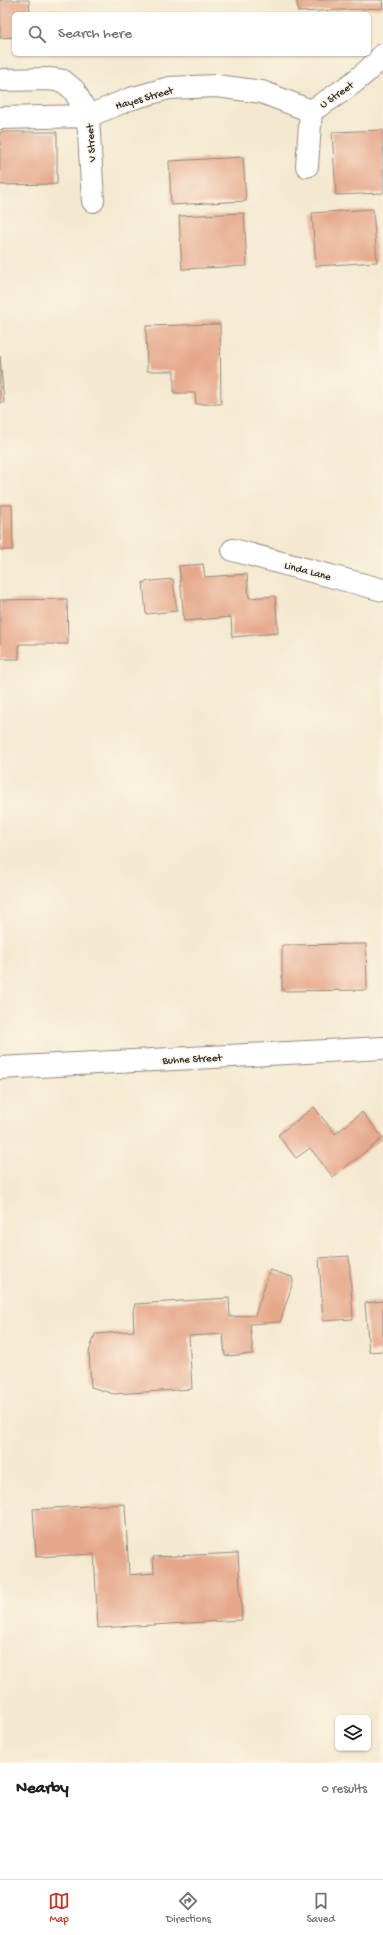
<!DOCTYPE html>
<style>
body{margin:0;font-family:"Gochi Hand",sans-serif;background:#f2f2f2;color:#202124}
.controls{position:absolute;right:12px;bottom:12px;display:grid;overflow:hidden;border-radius:6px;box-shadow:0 1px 3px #0004}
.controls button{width:36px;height:36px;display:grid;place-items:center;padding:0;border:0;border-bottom:1px solid #e0e0e0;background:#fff;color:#202124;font:20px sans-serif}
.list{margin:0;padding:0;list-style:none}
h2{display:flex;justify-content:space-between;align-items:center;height:52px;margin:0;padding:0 16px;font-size:17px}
h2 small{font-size:13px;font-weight:400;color:#757577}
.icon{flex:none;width:22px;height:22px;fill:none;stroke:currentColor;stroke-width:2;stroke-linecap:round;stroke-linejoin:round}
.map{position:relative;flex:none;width:383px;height:1763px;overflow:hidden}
.search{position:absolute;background:#fff;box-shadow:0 1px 3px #0004;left:12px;right:12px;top:12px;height:44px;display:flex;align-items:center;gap:10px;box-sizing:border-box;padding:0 14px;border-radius:6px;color:#757577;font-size:15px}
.sheet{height:116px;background:#fff}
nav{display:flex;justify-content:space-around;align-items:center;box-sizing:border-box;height:56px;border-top:1px solid #e0e0e0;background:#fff;font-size:11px;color:#757577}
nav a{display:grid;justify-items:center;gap:2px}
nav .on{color:#c8321e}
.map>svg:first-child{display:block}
</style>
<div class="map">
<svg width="383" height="1763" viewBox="0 0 383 1763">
<rect width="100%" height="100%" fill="#fcf5e5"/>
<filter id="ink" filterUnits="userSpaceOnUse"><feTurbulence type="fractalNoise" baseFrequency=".025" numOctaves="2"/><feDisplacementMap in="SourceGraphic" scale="8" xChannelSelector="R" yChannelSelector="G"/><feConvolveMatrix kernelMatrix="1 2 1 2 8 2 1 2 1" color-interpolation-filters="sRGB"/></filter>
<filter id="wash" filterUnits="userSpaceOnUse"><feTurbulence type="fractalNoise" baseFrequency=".012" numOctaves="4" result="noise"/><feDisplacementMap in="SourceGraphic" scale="16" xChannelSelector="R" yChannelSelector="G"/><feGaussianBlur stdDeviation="0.9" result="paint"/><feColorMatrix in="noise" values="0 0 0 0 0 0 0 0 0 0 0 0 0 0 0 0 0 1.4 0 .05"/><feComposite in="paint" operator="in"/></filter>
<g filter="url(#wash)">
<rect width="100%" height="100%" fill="#f4e9d0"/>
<g id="blocks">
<path fill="#e6a88b" d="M0,0H29L30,14H14V37L0,38Z
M297,0H382L383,8L298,12Z
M383,130V193L336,195L332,132Z
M0,132H57V184L0,185Z
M243,157L246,201L171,205L169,161Z
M373,209L377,262L316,266L312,213Z
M244,213L247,266L182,269L179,216Z
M220,324L221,404H196L195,393H174V371H147L146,326Z
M0,356L4,403H0Z
M0,505H12L13,550H0Z
M203,564L205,577L247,574L249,598L275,596L278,633L232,637L231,617L184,621L179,566Z
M173,579L177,611L146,614L143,582Z
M67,599L68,644H19V659H0V600Z
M366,944L367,990L282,991V945Z
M314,1107L335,1134L362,1112L383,1138L333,1177L310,1148L296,1158L278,1135Z
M349,1256L353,1319L323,1321L319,1258Z
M270,1270L292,1277L293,1282L280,1322L250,1324L253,1354L225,1356L223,1334L189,1336L192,1389L114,1394L91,1387L89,1352L95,1334L134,1331L133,1311L135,1304L229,1298L230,1317L255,1315Z
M383,1301V1351L369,1352L365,1303Z
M125,1504L129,1575L154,1573L153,1557L238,1553L242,1620L98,1628L94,1554L36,1557L33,1509Z"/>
</g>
</g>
<g filter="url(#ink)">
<use href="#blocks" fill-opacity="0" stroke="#908a7e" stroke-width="1"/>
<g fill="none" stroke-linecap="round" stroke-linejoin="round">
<defs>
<path id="street" d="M4,80L49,79L63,81L74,90L88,116L93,201
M311,111C337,95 363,78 383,55
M0,118L88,116L130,99L169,88L217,86L262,92L311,111
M307,166L311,111
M233,550L383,590"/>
<path id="secondary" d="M0,1068L383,1048"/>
</defs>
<use href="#street" stroke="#908a7e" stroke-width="24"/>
<use href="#secondary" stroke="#908a7e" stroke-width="24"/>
<use href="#street" stroke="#fff" stroke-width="22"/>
<use href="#secondary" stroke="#fff" stroke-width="22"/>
</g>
</g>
<g text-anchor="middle" stroke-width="3" stroke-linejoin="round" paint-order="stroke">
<g font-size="11" fill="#2b2b2b" stroke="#fcf5e5">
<text transform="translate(336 94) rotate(-35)" y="4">U Street</text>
<text transform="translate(144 97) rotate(-16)" y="4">Hayes Street</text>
<text transform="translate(90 143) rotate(-94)" y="4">V Street</text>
<text transform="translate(308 570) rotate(15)" y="4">Linda Lane</text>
<text transform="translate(192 1058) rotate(-3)" y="4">Buhne Street</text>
</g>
</g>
</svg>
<div class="controls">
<button><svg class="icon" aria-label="layers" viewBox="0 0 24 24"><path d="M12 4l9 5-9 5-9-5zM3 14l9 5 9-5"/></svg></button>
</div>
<div class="search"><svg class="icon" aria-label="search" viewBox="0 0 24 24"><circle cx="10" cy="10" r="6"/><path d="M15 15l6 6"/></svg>Search here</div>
</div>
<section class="sheet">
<h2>Nearby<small>0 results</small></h2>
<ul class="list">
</ul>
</section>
<nav>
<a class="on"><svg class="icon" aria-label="map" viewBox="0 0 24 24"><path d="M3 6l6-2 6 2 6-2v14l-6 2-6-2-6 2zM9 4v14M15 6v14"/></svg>Map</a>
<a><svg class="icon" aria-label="directions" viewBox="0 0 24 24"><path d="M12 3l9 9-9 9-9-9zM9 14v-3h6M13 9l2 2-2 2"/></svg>Directions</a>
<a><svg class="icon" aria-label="saved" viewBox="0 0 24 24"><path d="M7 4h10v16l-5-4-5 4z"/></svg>Saved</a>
</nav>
